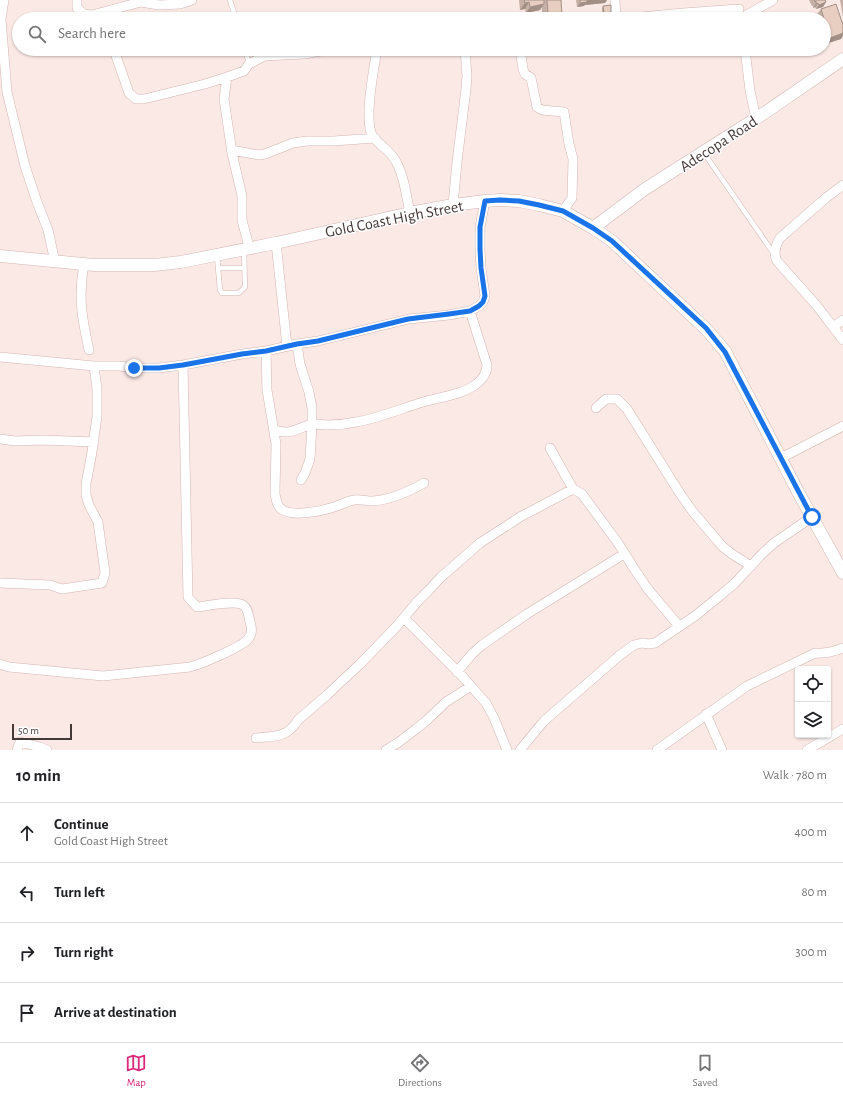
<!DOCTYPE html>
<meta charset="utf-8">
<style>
body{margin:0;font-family:"Alegreya Sans",sans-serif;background:#f2f2f2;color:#202124}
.controls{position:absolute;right:12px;bottom:12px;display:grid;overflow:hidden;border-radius:4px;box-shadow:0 1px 3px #0004}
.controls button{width:36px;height:36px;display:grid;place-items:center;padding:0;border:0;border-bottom:1px solid #e0e0e0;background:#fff;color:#202124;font:20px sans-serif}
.scale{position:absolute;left:12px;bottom:10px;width:60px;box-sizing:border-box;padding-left:4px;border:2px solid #453937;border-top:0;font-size:11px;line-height:14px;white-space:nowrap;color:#453937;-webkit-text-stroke:3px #fff;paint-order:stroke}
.stop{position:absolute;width:12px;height:12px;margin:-9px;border:3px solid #1a73e8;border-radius:50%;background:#fff}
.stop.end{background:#1a73e8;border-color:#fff;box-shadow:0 1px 4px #0008}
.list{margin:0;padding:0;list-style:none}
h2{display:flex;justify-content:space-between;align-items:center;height:52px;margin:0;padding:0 16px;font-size:17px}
h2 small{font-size:13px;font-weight:400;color:#757577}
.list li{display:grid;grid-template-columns:26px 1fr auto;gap:12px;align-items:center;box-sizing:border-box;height:60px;padding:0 16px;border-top:1px solid #e0e0e0}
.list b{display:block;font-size:15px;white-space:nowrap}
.list p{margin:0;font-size:13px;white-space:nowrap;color:#757577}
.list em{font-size:13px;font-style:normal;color:#757577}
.icon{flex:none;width:22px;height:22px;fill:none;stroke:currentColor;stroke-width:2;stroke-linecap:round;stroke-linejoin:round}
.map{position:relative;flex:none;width:843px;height:750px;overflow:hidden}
.search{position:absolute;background:#fff;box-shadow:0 1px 3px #0004;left:12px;right:12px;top:12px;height:44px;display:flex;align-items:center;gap:10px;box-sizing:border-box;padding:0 14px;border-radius:22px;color:#757577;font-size:15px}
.sheet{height:292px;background:#fff}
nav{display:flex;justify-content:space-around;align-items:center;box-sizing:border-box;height:56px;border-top:1px solid #e0e0e0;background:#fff;font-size:11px;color:#757577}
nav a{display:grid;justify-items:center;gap:2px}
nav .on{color:#db2777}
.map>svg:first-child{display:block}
</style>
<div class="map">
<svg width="843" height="750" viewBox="0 0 843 750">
<rect width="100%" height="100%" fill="#fbe9e6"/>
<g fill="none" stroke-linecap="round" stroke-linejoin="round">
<defs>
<path id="lane" d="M230,0L236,19
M245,49L249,64
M704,153L774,254
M217,256L220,290L222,293H239L245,287L244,249
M218,268H244"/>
<path id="street" d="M4,0L1,19L7,92L25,166L37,202L48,230L55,262
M77,0V8L84,14L92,15L141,2L159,5L180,4L192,0
M615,0L616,19
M745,16L773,0
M621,19L683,13L739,9
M377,49C374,69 364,117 372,135C377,144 387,148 393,157C404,172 406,195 410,213
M520,49L523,69L525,74L531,78L537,107L542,110L564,112L569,144L573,159L572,198L563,211
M745,49L750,91L756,118
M115,53L129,93L136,99H144L205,84L227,77L244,71L249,64L264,56L305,54L331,49
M227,77L224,99L232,153L242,196V220L249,247
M231,150L259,155L265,154L293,143L307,141H334L375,138
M843,185L827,197L780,238C775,246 773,253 777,261L817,306L843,340
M453,205L457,162L466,89L467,76L465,49
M276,243L287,346
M84,264C78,296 82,319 89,350
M833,327L843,320
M297,344L300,364L309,392L312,408V424L310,459L305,473L301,480
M266,351L267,390L276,444L275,494C276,499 277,505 280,508C290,518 322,511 334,507C341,505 347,501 354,500C361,499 366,501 372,501C391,500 408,492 424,483
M0,357L94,366H120L134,368H159L183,365L242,354L266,351L297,344L318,341L409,319L449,315L470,311L479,306L483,302L485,296L481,268L480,249V227L485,201
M596,408L606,399H617L627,409L679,492L693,512L722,546L732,554L751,566
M275,430C291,436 299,427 313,424C318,424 323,425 328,425C337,425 347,424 356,422C379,418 400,409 423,402C440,397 461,395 475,385C482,380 487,373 487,365L470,311
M0,439L15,441L42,440L94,442
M550,448L573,489L582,494L618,543L633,567L647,588L679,626
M781,458L843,426
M0,583L50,585L62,589L102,583L105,573L98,522L89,505L86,495V484L92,452L97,416V389L94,366
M404,618L462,676L486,703L494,718L507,750
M0,664L9,667L103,676L190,667C201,664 242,647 248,639C253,634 252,628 250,622C249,617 248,608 243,605C235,600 206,606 197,607L188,597L183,365
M457,672L472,654L482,645L527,614L624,554
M706,714L722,750
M256,738C275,736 287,738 298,720L327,695L360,664L396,627L417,602L429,590L440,578L480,543L520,517L573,489
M17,750L20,742L40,747L47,750
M386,750L399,742L416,729L427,720L446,702L471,686
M520,750L544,721L552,714L620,655L634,645L642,643L649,644L655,643L695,616L716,599L734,584L761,555L774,543L812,517
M657,750L747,686L815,653C825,654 833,652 843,648
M807,750L843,729"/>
<path id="secondary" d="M593,228L645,189L763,114L843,59
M0,256L94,265H155L181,262L276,243L410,213L453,205L485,201L500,200L519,201L539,205L563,211L593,228L612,241L706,329L725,351L797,490L843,573"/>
</defs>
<use href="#lane" stroke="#d2b5b1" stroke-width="5.5"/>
<use href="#street" stroke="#d2b5b1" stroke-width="10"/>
<use href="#secondary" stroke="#d2b5b1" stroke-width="13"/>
<use href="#lane" stroke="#fff" stroke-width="4.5"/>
<use href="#street" stroke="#fff" stroke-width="9"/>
<use href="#secondary" stroke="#fff" stroke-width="12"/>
</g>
<path fill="#c7b1a6" d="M519,0H561L562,16L560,19H536L535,17L537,15L542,14V7L540,10L526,13L525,9L520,10L519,1Z
M576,0H607L605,3L585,5V4L584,6L577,7Z
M809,0H825L826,2L823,7L816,9L815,7L813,8V6H812Z
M840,0H843V17Z
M603,6L611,13L609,16L604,17V15H602V8Z
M821,9L841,39L825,44L824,40V19H817L816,15Z"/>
<path fill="#a29087" d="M588,0H607L605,3L585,5Z
M529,2L525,9L520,10L525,3Z
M587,2L584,6L577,7L580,3Z
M826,2L823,7L816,9L819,5Z
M818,3L815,7L813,8L816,4Z
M544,4L540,10L526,13L530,7Z
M548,13H549L544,19H543Z
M610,13H611L609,16L604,17L605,15Z
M562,16L560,19H548L549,17Z
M843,33V36L841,39L825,44L830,38Z"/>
<path fill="#e7cec1" stroke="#a29087" d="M524,0H544V4L530,7L529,2L525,3Z
M547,0H561L562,16L549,17V13H548Z
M580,0H587V2L580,3Z
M814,0H825L826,2L819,5L818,3L816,4V1L815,2Z
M836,4L843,25V33L830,38L821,9Z
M611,5V13H610V14L605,15V13H604L603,6Z
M543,14V19H537V15Z"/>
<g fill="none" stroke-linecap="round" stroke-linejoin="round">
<path stroke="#1a73e8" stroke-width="5" d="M134,368H159L183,365L242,354L266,351L297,344L318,341L408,319L449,314L470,311L479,306L483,302L485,296L481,268L480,249V227L485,201L500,200L519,201L539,205L563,211L593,228L612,241L706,328L725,352L812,517"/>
</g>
<g text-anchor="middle" stroke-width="3" stroke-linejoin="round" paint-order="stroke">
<g font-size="16" fill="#453937" stroke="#fff">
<text transform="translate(718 143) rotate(-33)" y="6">Adecopa Road</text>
<text transform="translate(394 218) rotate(-11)" y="6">Gold Coast High Street</text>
</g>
</g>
</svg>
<div class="controls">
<button><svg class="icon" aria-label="locate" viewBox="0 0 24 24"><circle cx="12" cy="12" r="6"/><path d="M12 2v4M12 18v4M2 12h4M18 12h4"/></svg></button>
<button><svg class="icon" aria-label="layers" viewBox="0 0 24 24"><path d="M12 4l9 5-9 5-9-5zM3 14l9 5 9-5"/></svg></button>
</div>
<div class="scale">50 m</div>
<div class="stop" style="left:812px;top:517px"></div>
<div class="stop end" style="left:134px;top:368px"></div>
<div class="search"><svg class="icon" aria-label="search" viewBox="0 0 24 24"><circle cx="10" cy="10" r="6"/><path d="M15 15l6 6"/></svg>Search here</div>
</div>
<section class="sheet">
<h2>10 min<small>Walk · 780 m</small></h2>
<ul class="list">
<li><svg class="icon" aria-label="ahead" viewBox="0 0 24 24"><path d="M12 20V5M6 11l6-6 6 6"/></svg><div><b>Continue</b><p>Gold Coast High Street</p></div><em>400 m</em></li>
<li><svg class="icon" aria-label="left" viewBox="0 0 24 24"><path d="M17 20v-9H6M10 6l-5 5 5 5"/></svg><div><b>Turn left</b></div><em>80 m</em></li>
<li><svg class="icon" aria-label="right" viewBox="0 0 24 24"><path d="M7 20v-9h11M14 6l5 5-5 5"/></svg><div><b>Turn right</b></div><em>300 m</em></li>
<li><svg class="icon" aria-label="arrive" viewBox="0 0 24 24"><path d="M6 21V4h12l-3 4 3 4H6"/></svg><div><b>Arrive at destination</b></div></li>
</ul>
</section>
<nav>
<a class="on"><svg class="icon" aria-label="map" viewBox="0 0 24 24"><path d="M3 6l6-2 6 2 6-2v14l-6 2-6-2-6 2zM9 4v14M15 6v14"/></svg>Map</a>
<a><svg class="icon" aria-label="directions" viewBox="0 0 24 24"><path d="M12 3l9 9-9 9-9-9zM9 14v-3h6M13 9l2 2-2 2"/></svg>Directions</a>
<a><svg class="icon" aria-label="saved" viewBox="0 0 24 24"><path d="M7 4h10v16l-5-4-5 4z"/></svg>Saved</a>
</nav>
